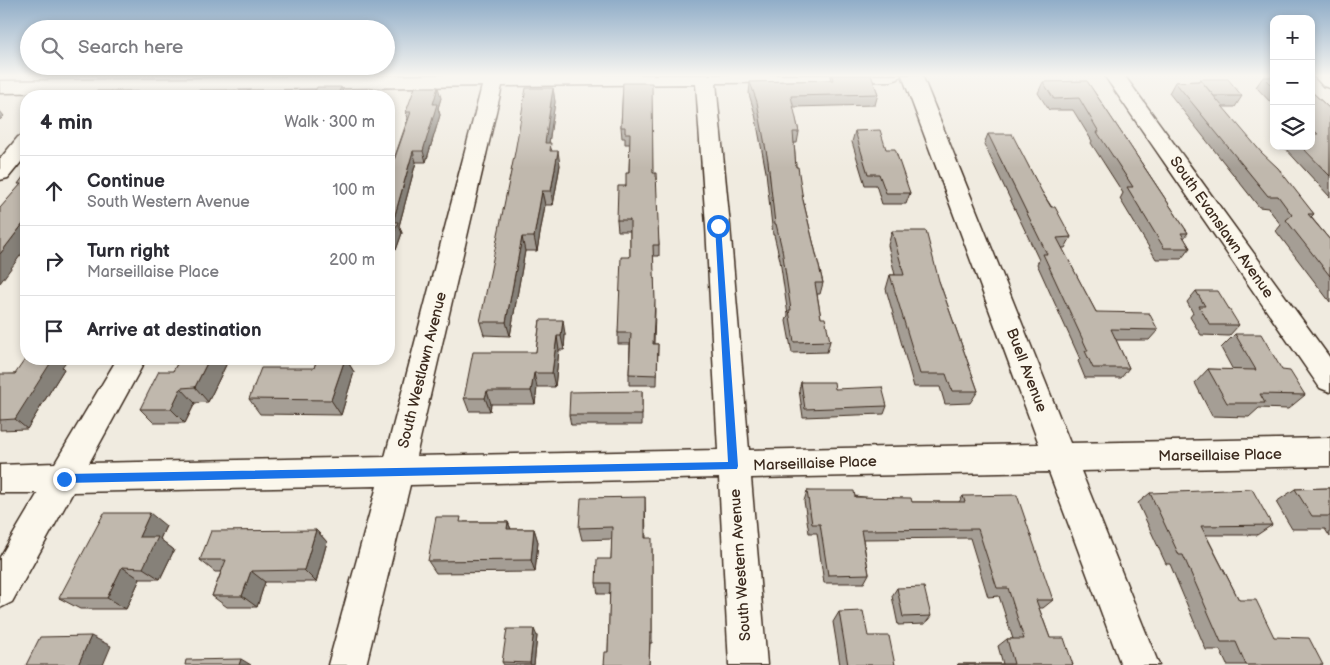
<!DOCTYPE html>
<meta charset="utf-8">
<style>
body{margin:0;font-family:"Balsamiq Sans",sans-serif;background:#f7f7f7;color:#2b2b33}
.controls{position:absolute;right:15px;top:15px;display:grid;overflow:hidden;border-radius:10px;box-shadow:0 2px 8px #0003}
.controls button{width:45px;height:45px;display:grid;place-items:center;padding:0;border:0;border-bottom:1px solid #e1e1e2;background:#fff;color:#2b2b33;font:25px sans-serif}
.stop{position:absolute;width:15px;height:15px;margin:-11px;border:4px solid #1a73e8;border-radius:50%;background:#fff}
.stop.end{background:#1a73e8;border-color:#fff;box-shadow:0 1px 5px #0008}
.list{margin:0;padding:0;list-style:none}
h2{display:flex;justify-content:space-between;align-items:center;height:65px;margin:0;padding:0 20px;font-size:21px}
h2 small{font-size:16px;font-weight:400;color:#7c7c81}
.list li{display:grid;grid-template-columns:32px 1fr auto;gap:15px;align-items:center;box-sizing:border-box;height:70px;padding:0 20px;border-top:1px solid #e1e1e2}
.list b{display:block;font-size:19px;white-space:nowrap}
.list p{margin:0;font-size:16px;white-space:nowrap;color:#7c7c81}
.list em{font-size:16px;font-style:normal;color:#7c7c81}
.icon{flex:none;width:28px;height:28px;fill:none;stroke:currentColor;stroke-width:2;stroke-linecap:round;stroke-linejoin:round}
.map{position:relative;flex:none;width:1330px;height:665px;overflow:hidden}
.search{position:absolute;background:#fff;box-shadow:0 2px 8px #0003;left:20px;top:20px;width:375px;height:55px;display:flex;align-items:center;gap:12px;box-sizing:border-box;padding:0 18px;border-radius:28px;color:#7c7c81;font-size:19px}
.panel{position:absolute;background:#fff;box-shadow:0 2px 8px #0003;left:20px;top:90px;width:375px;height:275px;border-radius:20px}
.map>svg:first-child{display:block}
</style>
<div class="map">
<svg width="1330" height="665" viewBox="0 0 1330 665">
<rect width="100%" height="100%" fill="#f0ebe0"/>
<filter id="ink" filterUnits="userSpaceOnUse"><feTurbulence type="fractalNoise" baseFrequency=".02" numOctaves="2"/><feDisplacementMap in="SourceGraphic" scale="10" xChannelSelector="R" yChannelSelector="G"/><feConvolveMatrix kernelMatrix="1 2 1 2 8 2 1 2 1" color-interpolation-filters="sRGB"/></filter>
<g filter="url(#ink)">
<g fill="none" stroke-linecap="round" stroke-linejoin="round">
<defs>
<path id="minor" d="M437,75H901L898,79L891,81L716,83L730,226L749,450L1039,444L902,75H922L1070,443L1330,438V466L1081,471L1159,665H1121L1049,472L751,478L767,665H729L719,478L410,485L366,665H328L377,486L73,492L12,602L0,608V557L38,493H0V465L55,463L117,359H146L89,463L385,457L482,86L0,93V81ZM696,84L706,226L718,450L416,456L502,86Z
M1104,75H1124L1330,358V392L1320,388Z
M1313,75H1330V88L1323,86Z
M26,135V156L8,178L0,180V159L18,137Z"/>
</defs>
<use href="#minor" stroke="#3b2a1e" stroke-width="3"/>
<use href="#minor" fill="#fbf7ec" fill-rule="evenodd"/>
</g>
<path fill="#a59e95" stroke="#3b2a1e" d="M831,75H871L878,94L875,105L793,107L799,132L797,143H794L796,167L803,200L823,283L820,294H817L821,318L830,341L827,352L792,353L786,321L788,315L780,260L774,235H773L766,172L755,114L749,94L750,82L830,80Z
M1263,77H1274V106L1256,87Z
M1200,79L1242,96L1235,107H1222L1314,214L1311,217L1330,240V302L1276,231L1281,225L1268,208L1259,207L1169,93L1175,82L1198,81Z
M1087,81L1188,233L1184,238L1190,248L1181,259H1156L1120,199L1123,193L1091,143L1092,141L1073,110H1049L1038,93L1043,82Z
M623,83L653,173L659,245V256H653L655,311L654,344H658L657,385H629V374L630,344H618V333L630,257V231H618L617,220L629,173L630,144H625V138H622L621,127Z
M553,88L555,102L549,143L552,151L560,165L553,205H545L537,251H525L510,336L484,335L480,322Z
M1311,91L1330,109V197L1283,146H1311Z
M441,98L438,108L440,115L426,162H416L399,226L402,233L396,250H389V174L408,118L406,112Z
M855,131L886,149L910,193L906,204H882L876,185H865L852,142Z
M988,134L1042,192L1071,237L1065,248H1062L1096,312L1158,330L1149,340H1116L1129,368L1121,378H1085L1078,361L1080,359L1037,264L1039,260L984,144Z
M892,231L939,281L978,391L970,403L945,404L940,387H914L886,289L890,275H895L888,245Z
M1196,291L1239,325L1229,336L1201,335L1190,317L1193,313L1187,302Z
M540,320L565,334L564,350H559L555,387H537L535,404H491L490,411H469L464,398L536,352Z
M1235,334L1282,370L1305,395L1288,409L1259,408L1249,417L1212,416L1195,383L1208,369L1233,370L1221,348Z
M180,359H221L226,365L208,402L195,403L185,423H154L140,409L173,371Z
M317,359H346L354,372L341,415L260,414L249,399L314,368Z
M62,367L64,369L27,429L0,430V375L15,374Z
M801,382L835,389L887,406L884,414L803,417L799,390Z
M642,391V425H571L569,415Z
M1330,488V537L1325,529H1292L1276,502L1295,489Z
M807,491L912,502H959L963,496L1053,600L1043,608H1039L1050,638L1073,665H957L958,664H1003L998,646L1007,639H1013L999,596L988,597L970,538L863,539L869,574L864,583H824L817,533H809L804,501Z
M1150,493L1272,525L1257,535H1206L1239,600L1274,637L1323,665H1227L1220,650H1206L1170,564H1166L1138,503Z
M645,497L646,538L652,549V643H650L649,665H604L608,652L610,594H598L596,583L611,559L612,539L582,540L579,528Z
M464,522H508L511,529H534L538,542L535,572L436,573L428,561Z
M166,526L160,539L174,550L160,579H140L126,609H80L59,598Z
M316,530L327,542L316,582H265L257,607H227L212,596L221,572H215L200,560Z
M897,588L931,616L925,624L898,625L892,596Z
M839,612L868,636L895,665H840L833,622Z
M537,636L534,665H504L502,662Z"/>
<path fill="#868179" stroke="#3b2a1e" d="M341,87L345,96H337Z
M438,87L441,98L438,108L440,115L426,162L423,151L433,104Z
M553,88L555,102L547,157L545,143Z
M228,90L231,96H224Z
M130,91L134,96H126Z
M0,111L4,116L0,120Z
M413,151L416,162L399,226L402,233L396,250L392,239L393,222Z
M558,151L560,165L553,205L551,191Z
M542,191L545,205L537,251L534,237Z
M26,220V248L0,283V254Z
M522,237L525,251L510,336L506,322Z
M563,320L565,334L564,350L561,336Z
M557,336L559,350L555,387L552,373Z
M50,359H68L62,367L64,369L27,429L15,419Z
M209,359H221L226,365L208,402L195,387Z
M345,359H346L354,372L341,415L331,400Z
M534,373L537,387L535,404L531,391Z
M181,388L195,403L185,423L171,409Z
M487,391L491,404L490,411L485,398Z
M150,513L166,526L160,539L174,550L160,579L143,568L139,537Z
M508,522L513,535L507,529Z
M534,529L538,542L535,572L531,560Z
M316,530L327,542L316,582L304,570Z
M122,567L140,579L126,609L107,598Z
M251,571L265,582L257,607L242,596Z
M534,629L537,636L534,665H531L530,663Z
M91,636L111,646L103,665H78Z
M241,659L251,665H239Z"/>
<path fill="#c0b8ad" stroke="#3b2a1e" d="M832,75H871L878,94L791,96L799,132H793L796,167H798L803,200L823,283H815L821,318H825L830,341L794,342L789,310H791L782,249L776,224H775L768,161L757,102L750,82L833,80Z
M1263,77H1274V88Z
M1200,79H1228L1242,96H1214Z
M1087,81L1188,233H1181L1190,248H1164L1127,187H1133L1097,132H1099L1079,98L1054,99L1043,82Z
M1201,81L1261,152L1278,168L1314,214H1308L1330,240V276L1286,220L1292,215L1278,196H1268L1175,82Z
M623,83H652L653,173H656L659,245H653L655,300L653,344H658L657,375L629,374L631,333H618L621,257H630V220H617L618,186H626V173H629L630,133H625V127H621Z
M317,87H341L337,96H313Z
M415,87H438L433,104H437L423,151H413L393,222H398L392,239H389V174L411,112H406Z
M526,88H553L545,143H551L550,151H558L551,191H542L534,237H522L506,322H480L515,152Z
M199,90H228L224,96H195Z
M97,91H130L126,96H92Z
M1311,91L1330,109V176L1301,146H1311V134H1318L1311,127Z
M880,130L886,149H895L910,193H886L879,174H868L855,131Z
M988,134H1012L1042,192L1051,207H1055L1071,237L1057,238L1096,312L1149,313L1158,330L1111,329L1129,368H1093L1085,351H1088L1043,254H1047Z
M26,173V209L24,212H26V220L0,254V208L21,184H18Z
M892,231H926L939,281L978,391H952L946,374H920L890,275H904Z
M1196,291H1218L1239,325H1210L1199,306H1205Z
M540,320H563L561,336H557L552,373H534L531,391H487L485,398H464L473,352H536Z
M1235,334H1261L1282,370L1290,371L1305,395L1260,394L1265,403H1227L1208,369L1256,370Z
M26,358V359H53L15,419L0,420V374H15Z
M180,359H209L195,387L181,388L171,409H140L159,371H173Z
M317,359H345L331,400L249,399L261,368H314Z
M801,382H834L835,389L882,387L887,406L805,409Z
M642,391V415H569L570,392Z
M1330,488V516H1312L1295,489Z
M1252,489L1272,525L1201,526L1239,600H1256L1274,637L1309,638L1323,665H1246L1236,642H1221L1183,555H1179L1150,493Z
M807,491H854L855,497L911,498L912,502H965L963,496L1017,495L1053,600H1036L1050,638H1064L1073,665H958V664H1014L1007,639H1024L1008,588H997L978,529L861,530L869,574L828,575L820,524H812Z
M645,497V538H652V633H650L649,665H604L605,652H608L610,583H596L597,559H611L612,527L579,528L581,498Z
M104,513H150L139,537H158L143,568L122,567L107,598H59Z
M436,517H461L460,522H508L507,529H534L531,560L428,561Z
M316,530L304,570L251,571L242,596H212L226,560H200L211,531Z
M924,587L931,616L903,617L897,588Z
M863,611L868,636H889L895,665H848L839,612Z
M507,629H534L530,663L502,662Z
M91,636L78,665H26L40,637Z
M241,659L239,665H185L186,660Z"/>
</g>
<linearGradient id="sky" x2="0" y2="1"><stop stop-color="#90adc8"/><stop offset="0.45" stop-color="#f8f6f1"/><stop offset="1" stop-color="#f8f6f1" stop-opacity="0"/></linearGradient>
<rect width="1330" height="168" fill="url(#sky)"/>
<path fill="#1a73e8" d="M715,225L721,226L738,466L737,469L64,483L59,479L64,474L728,462Z"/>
<g text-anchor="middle" stroke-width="4.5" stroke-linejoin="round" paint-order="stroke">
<g font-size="15" fill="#3b2a1e" stroke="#fbf7ec">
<text transform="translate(1222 227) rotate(55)" y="5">South Evanslawn Avenue</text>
<text transform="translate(422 370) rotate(-76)" y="5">South Westlawn Avenue</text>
<text transform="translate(1027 370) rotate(69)" y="5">Buell Avenue</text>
<text transform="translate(1220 455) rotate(-1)" y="5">Marseillaise Place</text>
<text transform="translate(815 463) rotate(-2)" y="5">Marseillaise Place</text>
<text transform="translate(740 565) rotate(-94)" y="5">South Western Avenue</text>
</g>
</g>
</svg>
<div class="controls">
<button>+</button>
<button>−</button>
<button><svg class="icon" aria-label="layers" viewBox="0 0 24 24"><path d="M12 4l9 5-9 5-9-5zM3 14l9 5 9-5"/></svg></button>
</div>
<div class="stop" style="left:718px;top:226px"></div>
<div class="stop end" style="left:64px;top:479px"></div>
<div class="search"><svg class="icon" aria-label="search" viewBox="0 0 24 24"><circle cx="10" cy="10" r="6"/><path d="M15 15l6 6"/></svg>Search here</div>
<section class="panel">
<h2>4 min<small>Walk · 300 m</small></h2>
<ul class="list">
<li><svg class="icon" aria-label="ahead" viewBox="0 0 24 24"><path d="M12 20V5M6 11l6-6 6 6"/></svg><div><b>Continue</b><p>South Western Avenue</p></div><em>100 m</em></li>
<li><svg class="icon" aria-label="right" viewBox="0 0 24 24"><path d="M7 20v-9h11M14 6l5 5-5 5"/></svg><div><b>Turn right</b><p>Marseillaise Place</p></div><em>200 m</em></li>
<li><svg class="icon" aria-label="arrive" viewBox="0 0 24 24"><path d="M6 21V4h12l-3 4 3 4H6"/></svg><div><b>Arrive at destination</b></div></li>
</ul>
</section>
</div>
